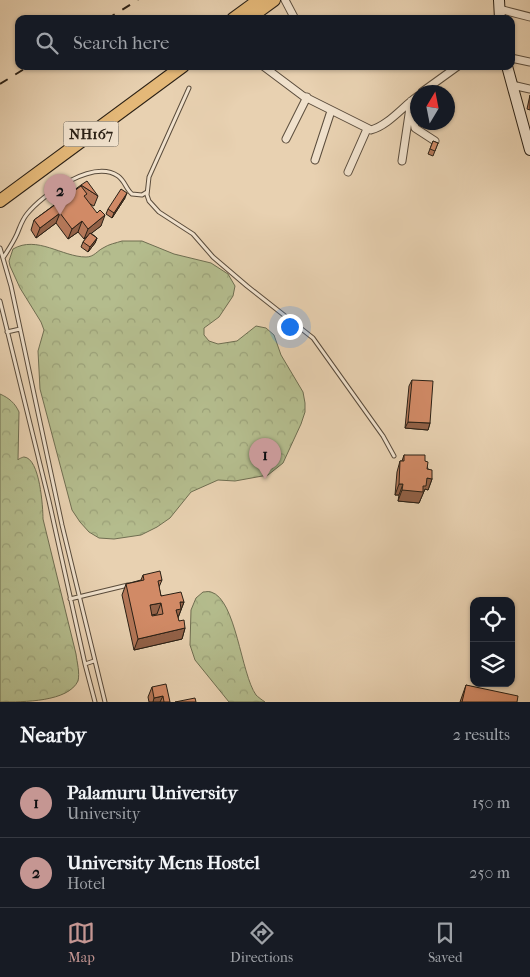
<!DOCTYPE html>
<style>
body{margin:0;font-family:"IM FELL French Canon",serif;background:#20242c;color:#f1f3f6}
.controls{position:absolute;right:15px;bottom:15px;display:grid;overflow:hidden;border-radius:10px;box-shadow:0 1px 4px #0004}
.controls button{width:45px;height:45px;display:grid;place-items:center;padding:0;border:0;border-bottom:1px solid #363941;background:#171b24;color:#f1f3f6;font:25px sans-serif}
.compass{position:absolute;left:410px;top:85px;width:45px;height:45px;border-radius:50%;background:#171b24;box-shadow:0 1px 4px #0004;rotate:10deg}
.you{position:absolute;left:289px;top:326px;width:18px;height:18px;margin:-12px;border:4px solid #fff;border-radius:50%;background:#1a73e8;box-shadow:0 0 0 8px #1a73e833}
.badge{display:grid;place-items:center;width:32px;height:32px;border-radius:50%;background:#c59692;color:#111;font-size:16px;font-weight:700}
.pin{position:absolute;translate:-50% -41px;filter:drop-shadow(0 1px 2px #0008)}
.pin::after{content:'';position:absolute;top:26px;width:18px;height:15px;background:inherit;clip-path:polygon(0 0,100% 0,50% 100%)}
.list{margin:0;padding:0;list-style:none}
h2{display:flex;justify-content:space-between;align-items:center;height:65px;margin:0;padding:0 20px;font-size:21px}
h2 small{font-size:16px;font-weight:400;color:#9ea1a6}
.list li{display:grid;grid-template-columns:32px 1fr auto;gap:15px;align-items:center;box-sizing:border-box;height:70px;padding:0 20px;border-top:1px solid #363941}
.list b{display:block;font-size:19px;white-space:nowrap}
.list p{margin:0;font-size:16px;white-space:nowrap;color:#9ea1a6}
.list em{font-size:16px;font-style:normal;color:#9ea1a6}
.icon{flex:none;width:28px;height:28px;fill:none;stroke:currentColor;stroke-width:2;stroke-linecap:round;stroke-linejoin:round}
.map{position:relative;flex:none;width:530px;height:702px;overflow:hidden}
.search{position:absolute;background:#171b24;box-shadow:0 1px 4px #0004;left:15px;right:15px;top:15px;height:55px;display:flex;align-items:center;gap:12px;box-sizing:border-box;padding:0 18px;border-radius:10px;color:#9ea1a6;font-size:19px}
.sheet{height:205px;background:#171b24}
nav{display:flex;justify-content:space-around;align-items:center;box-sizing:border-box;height:70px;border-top:1px solid #363941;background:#171b24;font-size:14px;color:#9ea1a6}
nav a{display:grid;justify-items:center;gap:2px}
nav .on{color:#c59692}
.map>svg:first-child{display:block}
</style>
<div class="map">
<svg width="530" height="702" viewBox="0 0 530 702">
<defs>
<pattern id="forest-crowns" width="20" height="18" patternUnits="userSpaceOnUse" patternTransform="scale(1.25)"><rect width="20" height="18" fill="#b4bc8d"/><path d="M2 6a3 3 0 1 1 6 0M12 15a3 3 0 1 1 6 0" fill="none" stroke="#9ba179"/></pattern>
</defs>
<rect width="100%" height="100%" fill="#e8d1b1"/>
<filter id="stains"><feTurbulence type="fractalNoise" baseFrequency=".004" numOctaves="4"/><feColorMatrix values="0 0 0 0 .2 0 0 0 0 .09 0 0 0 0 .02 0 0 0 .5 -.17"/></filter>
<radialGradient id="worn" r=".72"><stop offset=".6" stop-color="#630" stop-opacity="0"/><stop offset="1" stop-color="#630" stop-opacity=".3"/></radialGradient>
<path fill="url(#forest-crowns)" stroke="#6f6e51" d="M122,241H142L174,254L211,263L228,274L235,286L233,296L219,317L204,328V335L209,341L218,344L237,341L256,326L266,328L274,335L281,355L303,392L305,403V412L301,424L283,463L268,475L235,481L218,480L191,492L170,518L157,527L141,535L114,539L99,538L89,532L80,522L72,510L40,389L38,351L44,330L41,322L20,288L10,266L9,261L13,249C37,235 62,257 86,257C94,257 97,251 103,248C109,244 116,243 122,241Z
M0,394C9,398 15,403 19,412L18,460C18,459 23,457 24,457C40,458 43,508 43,519L76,654C77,662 80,673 78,681C68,702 24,702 0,702Z
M203,592C206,592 208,591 211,592C236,599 241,674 256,695C258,697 262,700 265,702H229L195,660L190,645L191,610L196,598Z"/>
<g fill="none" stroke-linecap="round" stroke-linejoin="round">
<defs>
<path id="lane" d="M189,88L149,177L147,195L149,201L159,212L193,234L213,257L247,286L313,338L383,436L394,456
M0,248L11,286L62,525L105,702
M3,258C8,250 13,243 17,234C20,227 22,220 27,214C43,194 93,159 118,176C125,181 126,189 132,194L142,195L147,192
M0,301L49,501L85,664L95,702
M7,332L20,329
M70,599L128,585
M85,664L94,661"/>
<path id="street" d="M285,0L295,19
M499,9L530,17
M511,58L530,62
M263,66L303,96L371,130C389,125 403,106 418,96
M512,85L530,89
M422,92L458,66
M412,110L415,128L435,141
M286,139L307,97
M315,160L331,111
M402,161L411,101
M348,172L367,129"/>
<path id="secondary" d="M499,0L500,19
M507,66L530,150"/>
<path id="highway" d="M233,19L259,0
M248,19L274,0
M0,201L183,66"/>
</defs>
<use href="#lane" stroke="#5a4c3c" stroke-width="5"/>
<use href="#street" stroke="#5a4c3c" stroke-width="9"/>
<use href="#secondary" stroke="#2a2015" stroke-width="12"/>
<use href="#highway" stroke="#2a2015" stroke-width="14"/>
<use href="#lane" stroke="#f0e1cc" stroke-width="3"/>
<use href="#street" stroke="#f0e1cc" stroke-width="7"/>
<use href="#secondary" stroke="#f0e1cc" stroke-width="10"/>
<use href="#highway" stroke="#e4b878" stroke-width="12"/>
<path stroke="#2a2015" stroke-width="2" stroke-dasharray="9 9" stroke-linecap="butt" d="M107,19L138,0
M0,84L29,66"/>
</g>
<path fill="#b47758" stroke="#2a2015" d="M530,95V110L527,109Z
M433,141L438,143L433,156L428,154Z
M81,185L98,196L94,206L90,204L101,226L91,233L97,238L95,243L88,252L81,247L83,242L88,236L84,239L78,232L68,239L56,223L36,238L31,230L34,220Z
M125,198L112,218L106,214L108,209Z
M412,380L430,423L428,430L405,428L409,386Z
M404,455L425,461L432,479L428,490L425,489L419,503L398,501L399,495H395L397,472L400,461H402Z
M143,575L162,580L159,587L161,596L184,602L178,618L179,621L185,628L182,639L134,650L122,595L126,584L141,580Z
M466,685L517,702H460Z
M152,687L170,702H149L148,697Z"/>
<path fill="#926147" stroke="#2a2015" d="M127,193L125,198L112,218L114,213Z
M60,213L56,223L36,238L40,228Z
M105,215L101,226L84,239L88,229Z
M82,221L78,232L68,239L72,229Z
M97,238L95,243L88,252L90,247Z
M408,422L430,423L428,430L405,428Z
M427,478L432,479L428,490L425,489L419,503L398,501L402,490L423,486Z
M399,484H403L399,495H395Z
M180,602H184L177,620L176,610Z
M161,603L157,614L146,616L150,605Z
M185,628L182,639L134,650L138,639Z
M163,696L160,702H153L154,698Z"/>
<path fill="#d18a66" stroke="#2a2015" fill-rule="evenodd" d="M433,141L438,143L435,151L430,149Z
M87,181L98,196L81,185Z
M81,186L87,194L84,196L97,213L100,210L105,215L88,229L82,221L72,229L60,213L40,228L34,220Z
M121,189L127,193L114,213L108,209Z
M90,233L97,238L90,247L83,242Z
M412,380L433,381L430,423L408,422Z
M404,455H425V461L428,462L427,469L432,470V479L427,478L426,486H423V492L402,490L403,484H399L400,461H404Z
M160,571L162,580L158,581L161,596L181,592L184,602H180L181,609L176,610L179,621L184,620L185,628L138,639L126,584L144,580L143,575ZM161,603L163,614L152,616L150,605Z
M166,684L170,702H164L163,696L154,698L152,687Z
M466,685L518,696L517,702H462Z
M195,698L196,702H175Z"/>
<g text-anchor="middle" stroke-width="5" stroke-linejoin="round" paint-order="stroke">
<rect fill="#f0e1cc" stroke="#655a4c" stroke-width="1" x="63.5" y="121.5" width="55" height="25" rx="4"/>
<g font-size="15" font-weight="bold" fill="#2a2015">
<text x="91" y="139">NH167</text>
</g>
</g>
<rect width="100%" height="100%" filter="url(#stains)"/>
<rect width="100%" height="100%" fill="url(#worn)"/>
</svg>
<div class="controls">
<button><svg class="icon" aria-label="locate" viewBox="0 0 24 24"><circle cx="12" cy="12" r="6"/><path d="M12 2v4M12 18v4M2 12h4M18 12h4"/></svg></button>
<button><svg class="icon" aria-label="layers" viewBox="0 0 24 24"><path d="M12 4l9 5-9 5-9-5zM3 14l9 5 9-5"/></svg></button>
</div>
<svg class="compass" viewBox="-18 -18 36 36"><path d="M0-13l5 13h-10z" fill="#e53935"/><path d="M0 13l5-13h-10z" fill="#9ea1a6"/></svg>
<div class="you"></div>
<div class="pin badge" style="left:265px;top:479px">1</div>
<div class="pin badge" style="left:60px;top:215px">2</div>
<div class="search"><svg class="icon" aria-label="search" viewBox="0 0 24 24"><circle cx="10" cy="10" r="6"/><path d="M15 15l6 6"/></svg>Search here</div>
</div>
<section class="sheet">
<h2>Nearby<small>2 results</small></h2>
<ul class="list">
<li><span class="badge">1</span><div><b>Palamuru University</b><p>University</p></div><em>150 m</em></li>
<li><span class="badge">2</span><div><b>University Mens Hostel</b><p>Hotel</p></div><em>250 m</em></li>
</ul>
</section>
<nav>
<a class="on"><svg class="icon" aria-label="map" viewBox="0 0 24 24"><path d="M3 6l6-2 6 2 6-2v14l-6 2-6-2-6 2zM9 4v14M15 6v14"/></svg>Map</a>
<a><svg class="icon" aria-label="directions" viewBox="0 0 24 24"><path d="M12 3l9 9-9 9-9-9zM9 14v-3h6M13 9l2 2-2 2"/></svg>Directions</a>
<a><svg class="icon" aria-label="saved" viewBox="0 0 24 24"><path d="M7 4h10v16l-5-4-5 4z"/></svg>Saved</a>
</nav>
